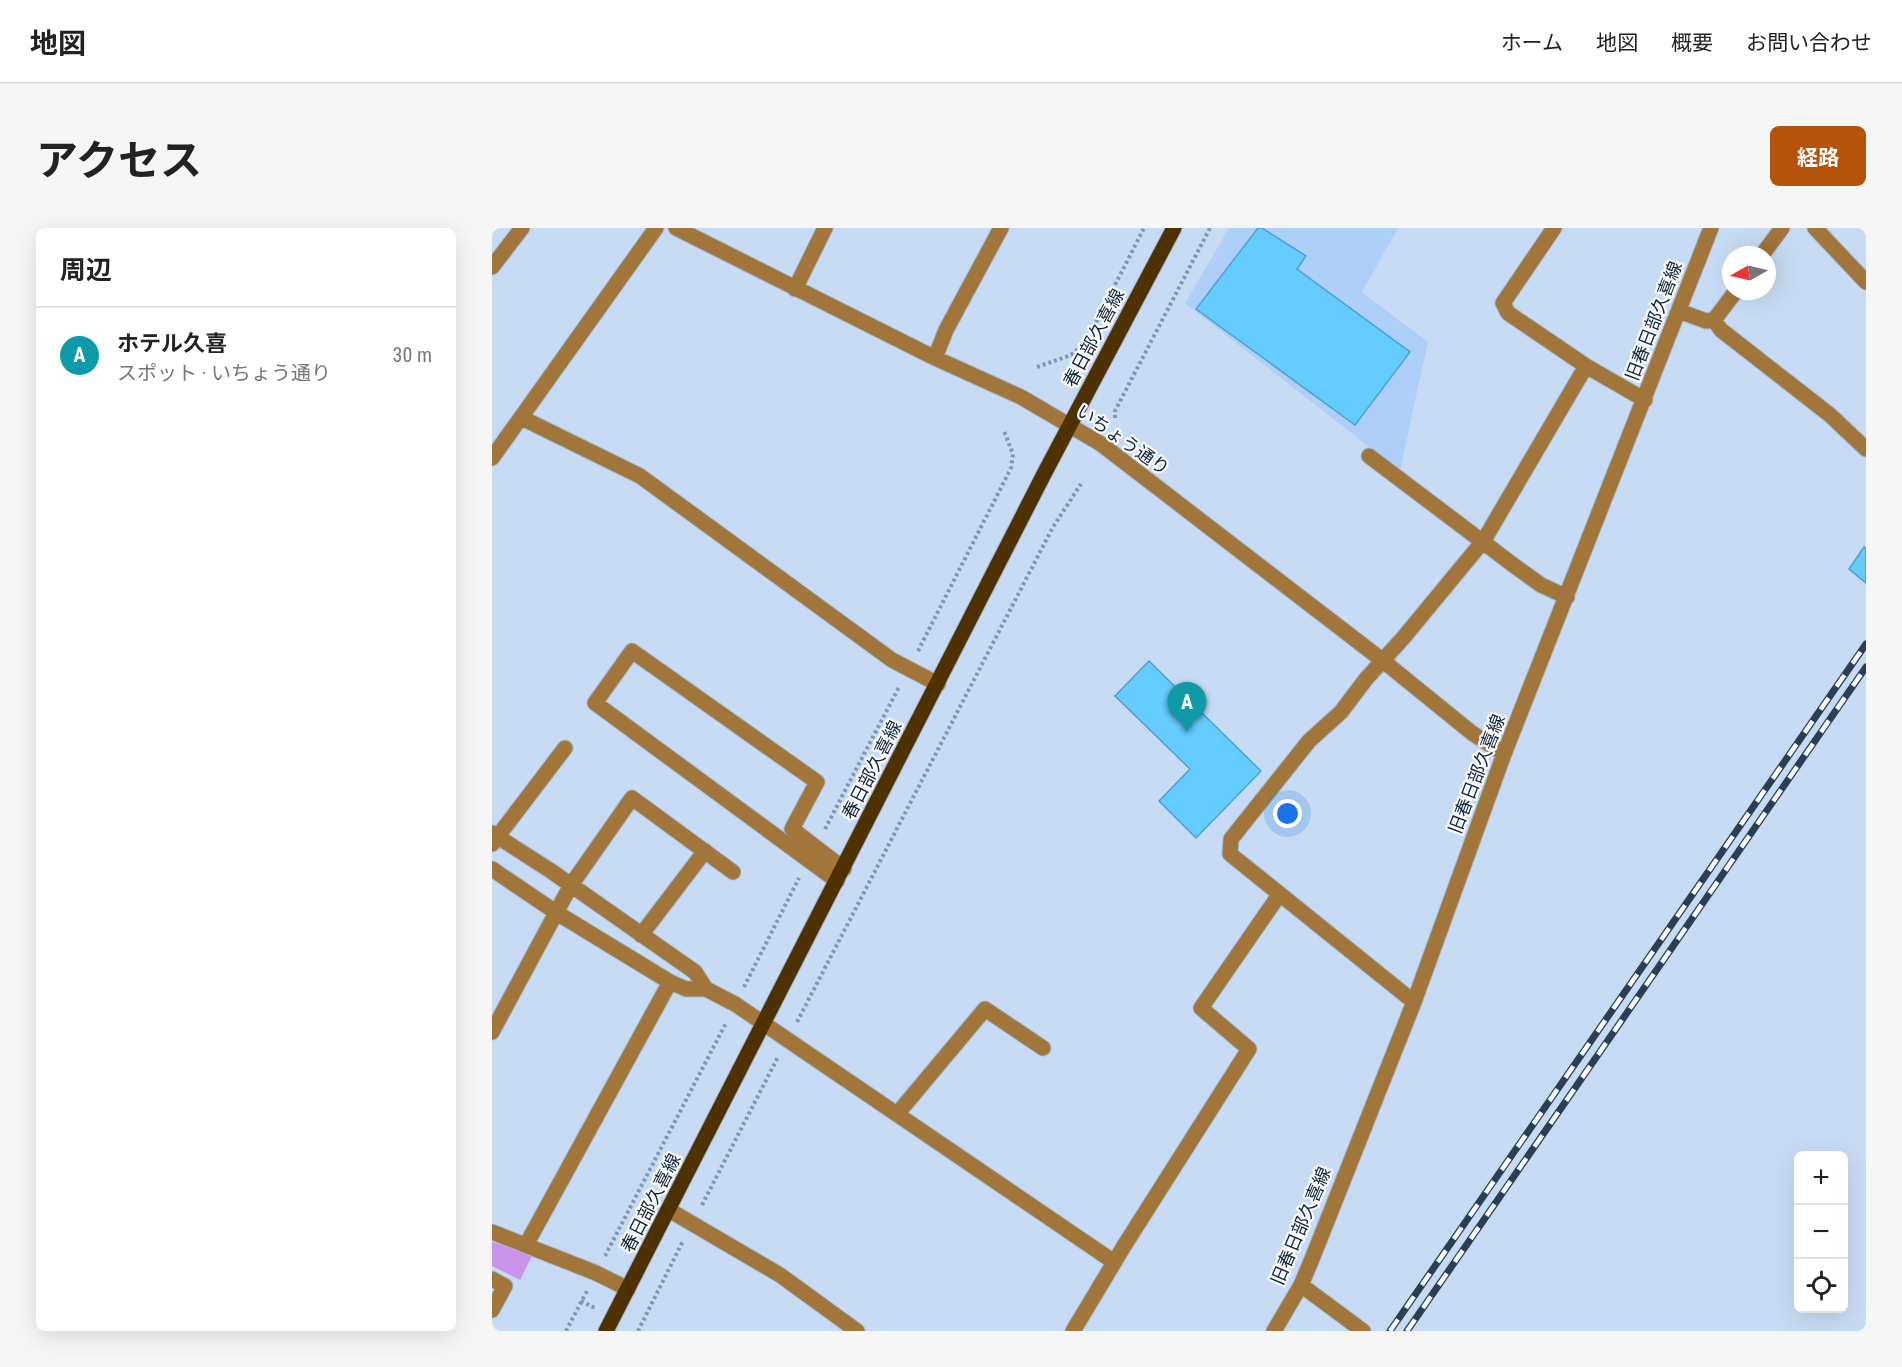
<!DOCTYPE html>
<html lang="ja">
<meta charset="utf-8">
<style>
body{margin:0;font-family:"Roboto Condensed","Noto Sans JP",sans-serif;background:#f6f6f6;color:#222}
.controls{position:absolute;right:18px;bottom:18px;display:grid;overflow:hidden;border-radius:9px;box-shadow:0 6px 24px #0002}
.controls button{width:54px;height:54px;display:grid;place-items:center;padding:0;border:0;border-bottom:2px solid #e0e0e0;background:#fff;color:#222;font:30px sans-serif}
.compass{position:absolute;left:1230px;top:18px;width:54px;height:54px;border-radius:50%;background:#fff;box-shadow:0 6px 24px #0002;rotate:262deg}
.you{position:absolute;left:796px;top:586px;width:21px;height:21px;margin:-15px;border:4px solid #fff;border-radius:50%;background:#1a73e8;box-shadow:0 0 0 9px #1a73e833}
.badge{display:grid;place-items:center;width:39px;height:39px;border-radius:50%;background:#b45309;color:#fff;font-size:20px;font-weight:700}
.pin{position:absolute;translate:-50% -50px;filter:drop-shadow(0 2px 3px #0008)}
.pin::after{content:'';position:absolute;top:32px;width:21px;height:18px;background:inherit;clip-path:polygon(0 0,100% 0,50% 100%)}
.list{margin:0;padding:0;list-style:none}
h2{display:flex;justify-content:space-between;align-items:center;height:78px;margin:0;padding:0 24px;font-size:26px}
h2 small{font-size:20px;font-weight:400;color:#767676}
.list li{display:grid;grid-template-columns:39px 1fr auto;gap:18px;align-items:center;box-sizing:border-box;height:96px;padding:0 24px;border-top:2px solid #e0e0e0}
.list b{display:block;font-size:22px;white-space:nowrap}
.list p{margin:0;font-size:20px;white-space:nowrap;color:#767676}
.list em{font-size:20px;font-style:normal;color:#767676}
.icon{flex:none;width:33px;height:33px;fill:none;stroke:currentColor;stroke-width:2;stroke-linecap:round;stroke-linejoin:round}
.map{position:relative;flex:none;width:1374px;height:1103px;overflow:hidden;border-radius:9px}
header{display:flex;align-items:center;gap:36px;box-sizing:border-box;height:84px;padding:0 30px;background:#fff;border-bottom:2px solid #e0e0e0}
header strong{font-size:28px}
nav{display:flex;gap:33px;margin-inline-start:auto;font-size:21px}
.intro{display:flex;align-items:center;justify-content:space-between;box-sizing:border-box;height:144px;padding:0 36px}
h1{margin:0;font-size:42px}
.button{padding:15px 27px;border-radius:9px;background:#b45309;color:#fff;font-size:21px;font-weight:700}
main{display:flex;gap:36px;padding:0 36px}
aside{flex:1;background:#fff;border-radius:9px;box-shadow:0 6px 24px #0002}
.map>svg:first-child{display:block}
</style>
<header>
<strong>地図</strong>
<nav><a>ホーム</a><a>地図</a><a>概要</a><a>お問い合わせ</a></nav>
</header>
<div class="intro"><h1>アクセス</h1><a class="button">経路</a></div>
<main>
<aside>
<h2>周辺<small></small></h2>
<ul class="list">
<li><span class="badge" style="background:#0f9aa8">A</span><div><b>ホテル久喜</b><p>スポット · いちょう通り</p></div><em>30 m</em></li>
</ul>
</aside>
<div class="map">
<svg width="1374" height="1103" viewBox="0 0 1374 1103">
<rect width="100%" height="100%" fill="#c7dcf4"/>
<path fill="#aed0f8" d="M737,0H906L870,64L936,114L908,243L693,75Z"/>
<path fill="#ca92ea" d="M0,1014L41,1026L28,1052L0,1038Z"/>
<path fill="#64ccff" stroke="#4da1ca" stroke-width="1.5" d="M766,0H770L814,28L805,41L918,124L863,197L704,81Z
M1372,319L1374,320V355L1357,341Z
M657,433L769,543L704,610L667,573L698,541L623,468Z"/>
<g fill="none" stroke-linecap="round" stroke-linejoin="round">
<defs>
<path id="minor" d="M184,0L443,130L529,169L609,216L890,432L980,505L1012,526
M1062,0L1011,75L1016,85L1094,138L1153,172
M1323,0L1374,54
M1270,27L1290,0
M0,39L30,0
M303,61L333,0
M1187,83L1214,93L1222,92L1244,63
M1222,92L1229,102L1338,187L1374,221
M443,130L454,102L509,0
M30,190L148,248L400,432L446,456
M877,228L1024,339L1049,357L1075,369
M0,230L164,0
M0,605L59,643L203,744L214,761L243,776L622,1034
M0,616L73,520
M0,641L65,685L178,754L194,761H214
M345,653L103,475L140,423L325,554L300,601L352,641
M149,707L213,623
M922,774L738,626L739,611L817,513L849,484L874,451L912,409L992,312L1094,138
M0,804L79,657L140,570L241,644
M406,885L493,781L551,820
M177,982L288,1047L365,1103
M0,1004L104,1045L136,1061
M34,1017L178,754
M0,1051L13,1058L0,1082
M809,1057L871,1103
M581,1103L632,1018L757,821L709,780L787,667
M782,1103L809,1057L820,1031L922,774L1012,526L1219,0"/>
<path id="major" d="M114,1103L552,246L682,0"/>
</defs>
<use href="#minor" stroke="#a2b7cf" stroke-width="17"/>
<use href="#major" stroke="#a2b7cf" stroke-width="17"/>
<path stroke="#8297ae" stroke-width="4" stroke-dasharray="3 3" stroke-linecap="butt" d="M545,139L579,127L594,114L652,0
M623,190V183L718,0
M426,423L519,240L521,226L512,203
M333,601L407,459
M252,759L307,650
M305,794L561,299L589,256
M210,977L286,829
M113,1028L234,795
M89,1073L105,1081
M74,1103L96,1061
M146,1103L191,1013"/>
<use href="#minor" stroke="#a2753a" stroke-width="15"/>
<use href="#major" stroke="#4e3001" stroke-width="15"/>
<defs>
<path id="rail" d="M898,1103L1374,416
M915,1103L1374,439"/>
</defs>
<use href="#rail" stroke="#2a3f55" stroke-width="7"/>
<use href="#rail" stroke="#fafafa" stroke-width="4.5" stroke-dasharray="14" stroke-linecap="butt"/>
</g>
<g text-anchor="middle" stroke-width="4.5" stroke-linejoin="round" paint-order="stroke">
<g font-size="18" fill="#0f243a" stroke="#fafafa">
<text transform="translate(1162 93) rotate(-69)" y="6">旧春日部久喜線</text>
<text transform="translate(602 110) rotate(-62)" y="6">春日部久喜線</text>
<text transform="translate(631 212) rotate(35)" y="6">いちょう通り</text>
<text transform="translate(380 542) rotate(-63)" y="6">春日部久喜線</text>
<text transform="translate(985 546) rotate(-69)" y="6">旧春日部久喜線</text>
<text transform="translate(159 975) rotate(-63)" y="6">春日部久喜線</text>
<text transform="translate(809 998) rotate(-67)" y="6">旧春日部久喜線</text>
</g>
</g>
</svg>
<div class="controls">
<button>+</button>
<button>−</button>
<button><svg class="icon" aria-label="locate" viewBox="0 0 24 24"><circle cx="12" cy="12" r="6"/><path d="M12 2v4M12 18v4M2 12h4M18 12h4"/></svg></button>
</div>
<svg class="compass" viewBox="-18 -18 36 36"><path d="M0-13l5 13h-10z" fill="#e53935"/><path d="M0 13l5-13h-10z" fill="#767676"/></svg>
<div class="you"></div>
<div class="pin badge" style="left:695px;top:504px;background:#0f9aa8">A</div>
</div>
</main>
